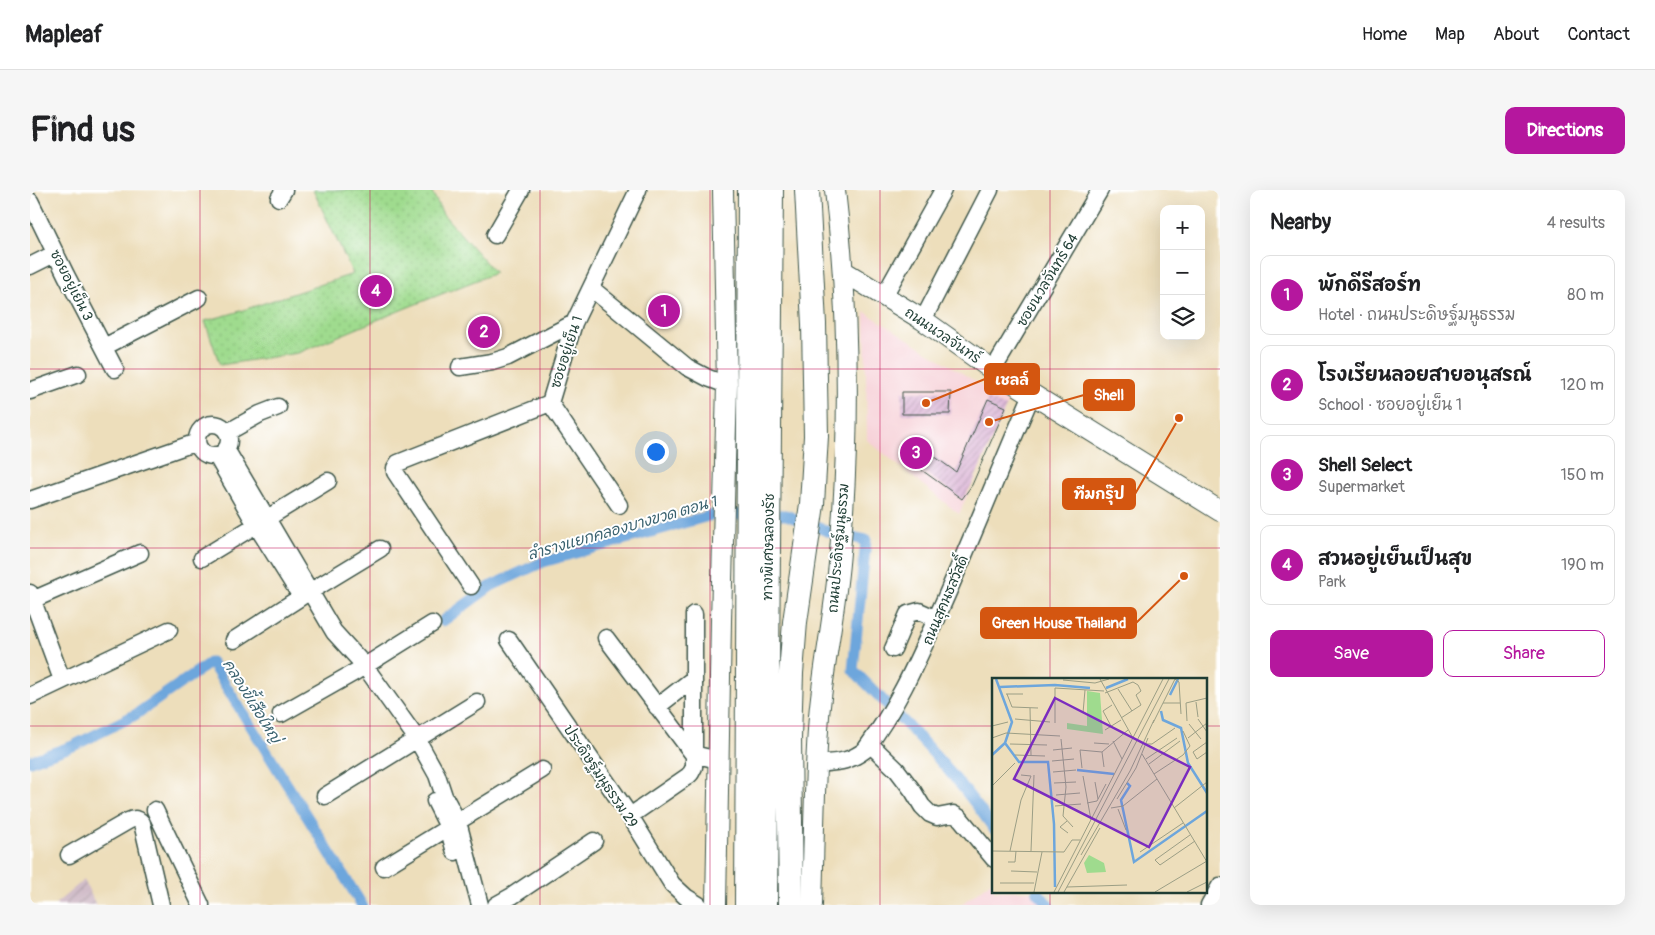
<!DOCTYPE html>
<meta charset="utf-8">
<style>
body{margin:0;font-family:Pangolin,"Playpen Sans Thai",sans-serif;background:#f6f6f6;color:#202124}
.controls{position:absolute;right:15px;top:15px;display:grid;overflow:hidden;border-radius:10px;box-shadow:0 5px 20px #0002}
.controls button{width:45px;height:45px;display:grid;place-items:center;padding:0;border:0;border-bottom:1px solid #e0e0e0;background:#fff;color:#202124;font:25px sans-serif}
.you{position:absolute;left:625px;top:261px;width:18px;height:18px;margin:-12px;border:4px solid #fff;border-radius:50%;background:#1a73e8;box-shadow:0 0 0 8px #1a73e833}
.badge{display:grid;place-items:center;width:32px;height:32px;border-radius:50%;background:#b5179e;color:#fff;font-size:16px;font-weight:700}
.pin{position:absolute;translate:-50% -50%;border:2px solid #fff;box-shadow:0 1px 5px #0006}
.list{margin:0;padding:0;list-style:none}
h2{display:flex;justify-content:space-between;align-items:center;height:65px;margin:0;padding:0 20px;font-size:21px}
h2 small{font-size:16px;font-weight:400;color:#757577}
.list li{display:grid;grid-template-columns:32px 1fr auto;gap:15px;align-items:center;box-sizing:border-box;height:80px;margin:0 10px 10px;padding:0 10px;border:1px solid #e0e0e0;border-radius:10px}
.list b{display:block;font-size:19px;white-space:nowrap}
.list p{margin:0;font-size:16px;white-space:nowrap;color:#757577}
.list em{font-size:16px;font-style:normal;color:#757577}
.actions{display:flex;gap:10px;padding:15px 20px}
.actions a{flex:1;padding:11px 0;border:1px solid #b5179e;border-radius:10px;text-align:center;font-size:18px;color:#b5179e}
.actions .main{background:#b5179e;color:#fff}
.icon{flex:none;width:28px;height:28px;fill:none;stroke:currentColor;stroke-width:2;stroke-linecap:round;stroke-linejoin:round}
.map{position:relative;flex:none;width:1190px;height:715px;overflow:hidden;border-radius:10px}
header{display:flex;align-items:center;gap:30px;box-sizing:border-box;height:70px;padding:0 25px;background:#fff;border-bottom:1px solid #e0e0e0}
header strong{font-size:24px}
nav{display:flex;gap:28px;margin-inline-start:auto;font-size:18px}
.intro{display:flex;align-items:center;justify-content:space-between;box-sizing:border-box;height:120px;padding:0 30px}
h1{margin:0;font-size:35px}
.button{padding:12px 22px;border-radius:10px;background:#b5179e;color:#fff;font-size:18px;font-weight:700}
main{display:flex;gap:30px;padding:0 30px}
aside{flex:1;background:#fff;border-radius:10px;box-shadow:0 5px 20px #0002}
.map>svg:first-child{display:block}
</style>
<header>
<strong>Mapleaf</strong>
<nav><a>Home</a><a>Map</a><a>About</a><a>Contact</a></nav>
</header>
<div class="intro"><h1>Find us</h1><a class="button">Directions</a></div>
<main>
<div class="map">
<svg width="1190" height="715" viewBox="0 0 1190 715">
<defs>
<pattern id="industrial-furrows" width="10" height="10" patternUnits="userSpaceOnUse" patternTransform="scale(1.25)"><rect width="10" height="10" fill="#d1bdc9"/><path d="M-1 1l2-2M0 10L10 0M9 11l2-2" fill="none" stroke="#b3a3ad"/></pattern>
<pattern id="grass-dots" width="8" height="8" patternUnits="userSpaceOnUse" patternTransform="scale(1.25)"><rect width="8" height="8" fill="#9fdb8e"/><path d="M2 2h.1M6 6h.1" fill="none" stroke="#88bd7b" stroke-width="1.8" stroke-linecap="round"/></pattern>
<pattern id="building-hatch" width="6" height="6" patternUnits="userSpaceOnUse" patternTransform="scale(1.25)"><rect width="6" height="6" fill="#dab0d4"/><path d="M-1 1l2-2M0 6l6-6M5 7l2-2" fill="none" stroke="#b090ad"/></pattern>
</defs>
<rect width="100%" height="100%" fill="#fff"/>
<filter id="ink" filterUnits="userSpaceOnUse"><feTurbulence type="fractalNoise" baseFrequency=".02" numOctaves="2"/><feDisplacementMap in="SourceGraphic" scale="10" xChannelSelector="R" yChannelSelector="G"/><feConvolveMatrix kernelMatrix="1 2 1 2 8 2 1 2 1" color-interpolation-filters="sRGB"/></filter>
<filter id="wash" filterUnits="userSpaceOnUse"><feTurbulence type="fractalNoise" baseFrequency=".0096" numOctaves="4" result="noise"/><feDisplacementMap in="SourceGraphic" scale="20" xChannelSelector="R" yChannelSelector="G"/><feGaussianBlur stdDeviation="1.12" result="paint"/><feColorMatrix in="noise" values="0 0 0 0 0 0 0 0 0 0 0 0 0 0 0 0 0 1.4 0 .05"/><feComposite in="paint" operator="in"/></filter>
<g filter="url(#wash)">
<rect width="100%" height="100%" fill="#eddebb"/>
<path fill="#f6cfd6" d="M835,122L978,212L929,324L837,250Z
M964,690V701H1000L1011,715H930Z"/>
<path fill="url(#industrial-furrows)" d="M54,690L66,715H24Z"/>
<path fill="url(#grass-dots)" stroke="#5f8c61" d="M283,0H401L413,24L465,83L376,118L268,163L190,175L175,131L204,123L323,84Z"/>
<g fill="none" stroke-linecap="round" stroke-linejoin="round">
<path stroke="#6da6dc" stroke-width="11" d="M413,431L461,396L513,372L686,324L756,325L802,343L836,350L823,480C873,530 923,580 964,639
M0,571L43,556L105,525L181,472L332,715
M1007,701L1018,715"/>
</g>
<g id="blocks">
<path fill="url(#building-hatch)" d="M872,202H921L920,224H872Z
M958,209L976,217L942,295L932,309L872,266L883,251L926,282Z"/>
</g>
</g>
<g filter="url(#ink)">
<use href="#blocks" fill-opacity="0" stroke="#3e5548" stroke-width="1"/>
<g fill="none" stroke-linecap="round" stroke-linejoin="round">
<defs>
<path id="minor" d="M249,8L254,0
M0,11L36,85L85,179
M465,45L491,0
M0,76L26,63
M561,98L657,177L678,188L697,195
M854,106L913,0
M893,130L960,0
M74,157L169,108
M430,177L462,172L478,167L544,133
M963,180L1070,0
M0,201L48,184
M167 250a16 16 0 1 1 32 0a16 16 0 1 1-32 0Z
M198,242L230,224L248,217
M196,259L304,442L334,475L387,549L407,585L414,606L428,632L450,715
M186,265L226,335L270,405
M0,310L167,252
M589,315L520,213L544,133L608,0
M172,368L298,291
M441,396L365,282V278L368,273L520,213
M0,403L32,490
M0,411L110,363
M576,448L663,564L688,570
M204,450L271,407L350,359
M479,450L600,626L642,694L656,707L669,715
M863,459L878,424L889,421L907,429
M0,506L139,440
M627,517L663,489
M251,524L325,482L402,434
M840,554L867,580L883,601L892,616L900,624L907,627L923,624L930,628L964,669
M786,574C806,572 818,573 835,560C867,517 885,476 907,427C940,354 970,278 1002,204
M295,606L447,512
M405,611L418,637L425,662
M125,620L171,715
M600,626L658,586L661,583L664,577V424
M39,665L98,631C104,628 108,628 112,633L131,715
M354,677L512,580
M466,715L482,706L564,651
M1179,715L1190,696"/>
<path id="major" d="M813,81L893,130L963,180L1190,321
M686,715L691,431L697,195L693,0
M782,715C784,652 784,589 789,526C794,471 806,417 810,362C820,244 819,117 805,0"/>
<path id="highway" d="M717,715L720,0
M735,715L741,0
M761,715L759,548L761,483L765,432L782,314L786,246L784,134L777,0"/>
</defs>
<use href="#minor" stroke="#3e5548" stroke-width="19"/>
<use href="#major" stroke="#3e5548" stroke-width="22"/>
<use href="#highway" stroke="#3e5548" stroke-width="26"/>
<use href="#minor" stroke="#fff" stroke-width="16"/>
<use href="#major" stroke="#fff" stroke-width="20"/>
<use href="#highway" stroke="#fff" stroke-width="24"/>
</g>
</g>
<path fill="none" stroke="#c2185b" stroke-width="1" stroke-opacity="0.55" d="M170,0V715M340,0V715M510,0V715M680,0V715M850,0V715M1020,0V489M0,179H1190M0,358H1190M0,536H964M1176,536H1190M1020,701V715"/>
<g text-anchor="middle" stroke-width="4" stroke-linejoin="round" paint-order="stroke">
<g font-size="14" fill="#1f3d34" stroke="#fff">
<text transform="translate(1017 90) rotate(-59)" y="5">ซอยนวลจันทร์ 64</text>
<text transform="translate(42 95) rotate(63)" y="5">ซอยอยู่เย็น 3</text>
<text transform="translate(913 145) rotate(34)" y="5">ถนนนวลจันทร์</text>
<text transform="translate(536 162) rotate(-72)" y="5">ซอยอยู่เย็น 1</text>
<text transform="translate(738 357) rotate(-89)" y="5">ทางพิเศษฉลองรัช</text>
<text transform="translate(808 358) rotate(-85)" y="5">ถนนประดิษฐ์มนูธรรม</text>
<text transform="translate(915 410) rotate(-67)" y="5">ถนนสุคนธสวัสดิ์</text>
<text transform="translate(571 586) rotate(56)" y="5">ประดิษฐ์มนูธรรม 29</text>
</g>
<g font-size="15" font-style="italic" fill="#3a626f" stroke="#fff">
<text transform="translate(592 338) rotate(-16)" y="5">ลำรางแยกคลองบางขวด ตอน 1</text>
<text transform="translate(222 511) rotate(58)" y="5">คลองขี้เสือใหญ่</text>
</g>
</g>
<g transform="translate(962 488)">
<rect width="215" height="215" fill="#eddebb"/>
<path d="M95,13L108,15L111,56L75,51V45L95,48Z" fill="#9fdb8e"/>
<path d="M97,177L112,185L114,194L95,195L92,185Z" fill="#9fdb8e"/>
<path fill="none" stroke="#6da6dc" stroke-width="2.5" d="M4,1L20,44L13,65M8,9L63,7L98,10M114,10L136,1M178,17L186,1M169,33L171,42L189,50L196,85L215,115M13,65L27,84H56L62,146L63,209M0,77L13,65M85,92L122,96M135,105L138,108L129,122L142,184L215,133"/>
<path fill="none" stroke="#9b9e85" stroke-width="1" d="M108,1L141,60M183,1L187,4L189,36M71,2L103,5L117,1M126,11L140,33M113,15L141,4L146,7L149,13L144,17L149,27L129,40M14,16H31M15,16L20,29L46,30M204,24L206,39M171,25H188M38,30L39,77M91,35L93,12M23,41L58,44M206,41L215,54M195,43L194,25L215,20M63,45V10L112,13M161,45L183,1M197,46L209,61M0,48L16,44M119,48L111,33L120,27M113,52L129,42M0,60L14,55L68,58M196,60L215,45M69,61L74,109L71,138L81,149M121,63L130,81M215,64L201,74L205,81L215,74M102,65L117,66M18,66L55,67M154,66H160L183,50M61,72L80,70M150,76L215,184M23,77L53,78M154,81L185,60M60,83L82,81M157,86L188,63M112,89L110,74L136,52M90,90L88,72L110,74M61,94L84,92M162,96L191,77L198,68L191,53M91,98L99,142M103,104L106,121M62,105L84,104M0,108L23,85M64,117L88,115M125,121L144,90L156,60M95,125L105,123L114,106M63,128L89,126M119,130L131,128L165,101M182,130L215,104M126,131L134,152M75,143L68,149L76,155M198,157L163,182L168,187L203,163M0,173L72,174L80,162H88M18,173L29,122L39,98L29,97M39,173L42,97M148,174L191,145M89,177L138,93L162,42M16,184H23L24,173M19,193L45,194M8,205H42M75,209L135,207M42,214L50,174M62,214L171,1M66,214L177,1M72,214L108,150M163,214L215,183M195,214L215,204"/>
<path fill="#7b2cbf" fill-opacity="0.15" stroke="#7b2cbf" stroke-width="2.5" d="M63,20L198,89L157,169L22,101Z"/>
<rect width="215" height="215" fill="none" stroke="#1f3d34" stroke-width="2.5"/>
</g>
<path fill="none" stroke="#d45610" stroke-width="2" d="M896 213L955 189M959 232L1054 205M1149 228L1105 304M1154 386L1106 433"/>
<g fill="#d45610" stroke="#fff" stroke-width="2">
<circle cx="896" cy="213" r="5"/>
<circle cx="959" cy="232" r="5"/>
<circle cx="1149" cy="228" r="5"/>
<circle cx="1154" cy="386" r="5"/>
</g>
<g fill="#d45610" stroke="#d45610" stroke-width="2">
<rect x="955" y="174" width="54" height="30" rx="5"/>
<rect x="1054" y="190" width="50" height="30" rx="5"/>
<rect x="1033" y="289" width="72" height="30" rx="5"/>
<rect x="951" y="418" width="155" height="30" rx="5"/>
</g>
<g font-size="15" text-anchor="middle" font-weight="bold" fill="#fff">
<text x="982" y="195">เชลล์</text>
<text x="1079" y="210">Shell</text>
<text x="1069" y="309">ทีมกรุ๊ป</text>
<text x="1029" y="438">Green House Thailand</text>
</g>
</svg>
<div class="controls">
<button>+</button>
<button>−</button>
<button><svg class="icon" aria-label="layers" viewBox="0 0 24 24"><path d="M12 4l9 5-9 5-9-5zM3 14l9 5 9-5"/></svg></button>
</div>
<div class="you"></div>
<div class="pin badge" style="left:634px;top:121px">1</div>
<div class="pin badge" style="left:454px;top:142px">2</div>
<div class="pin badge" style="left:886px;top:263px">3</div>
<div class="pin badge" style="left:346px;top:101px">4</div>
</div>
<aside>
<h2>Nearby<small>4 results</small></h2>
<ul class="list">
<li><span class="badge">1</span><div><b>พักดีรีสอร์ท</b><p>Hotel · ถนนประดิษฐ์มนูธรรม</p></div><em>80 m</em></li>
<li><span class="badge">2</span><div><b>โรงเรียนลอยสายอนุสรณ์</b><p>School · ซอยอยู่เย็น 1</p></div><em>120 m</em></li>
<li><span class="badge">3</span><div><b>Shell Select</b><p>Supermarket</p></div><em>150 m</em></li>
<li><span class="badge">4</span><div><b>สวนอยู่เย็นเป็นสุข</b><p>Park</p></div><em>190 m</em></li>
</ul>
<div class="actions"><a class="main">Save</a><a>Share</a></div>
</aside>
</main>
